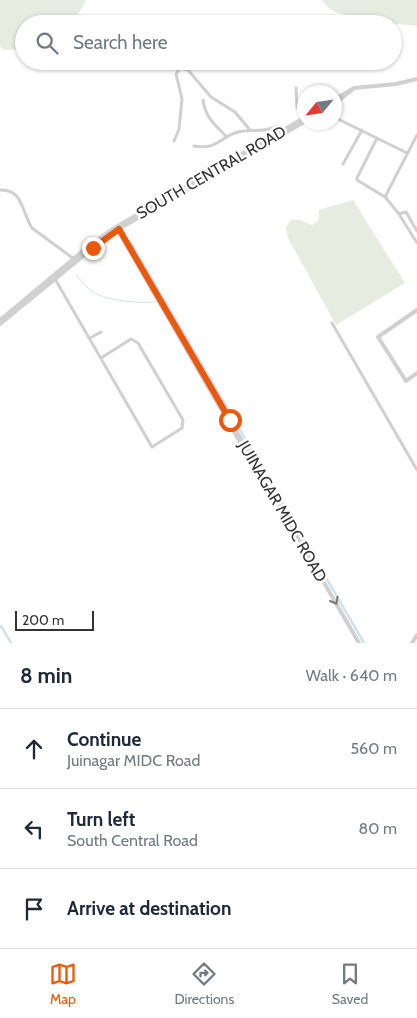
<!DOCTYPE html>
<meta charset="utf-8">
<style>
body{margin:0;font-family:Cabin,sans-serif;background:#f6f6f7;color:#1f2937}
.compass{position:absolute;left:297px;top:85px;width:45px;height:45px;border-radius:50%;background:#fff;box-shadow:0 1px 4px #0004;rotate:241deg}
.scale{position:absolute;left:15px;bottom:12px;width:79px;box-sizing:border-box;padding-left:5px;border:2px solid #333;border-top:0;font-size:14px;line-height:18px;white-space:nowrap;color:#333;-webkit-text-stroke:4px #fff;paint-order:stroke}
.stop{position:absolute;width:15px;height:15px;margin:-11px;border:4px solid #ea580c;border-radius:50%;background:#fff}
.stop.end{background:#ea580c;border-color:#fff;box-shadow:0 1px 5px #0008}
.list{margin:0;padding:0;list-style:none}
h2{display:flex;justify-content:space-between;align-items:center;height:65px;margin:0;padding:0 20px;font-size:21px}
h2 small{font-size:16px;font-weight:400;color:#747a83}
.list li{display:grid;grid-template-columns:32px 1fr auto;gap:15px;align-items:center;box-sizing:border-box;height:80px;padding:0 20px;border-top:1px solid #e0e1e3}
.list b{display:block;font-size:19px;white-space:nowrap}
.list p{margin:0;font-size:16px;white-space:nowrap;color:#747a83}
.list em{font-size:16px;font-style:normal;color:#747a83}
.icon{flex:none;width:28px;height:28px;fill:none;stroke:currentColor;stroke-width:2;stroke-linecap:round;stroke-linejoin:round}
.map{position:relative;flex:none;width:417px;height:643px;overflow:hidden}
.search{position:absolute;background:#fff;box-shadow:0 1px 4px #0004;left:15px;right:15px;top:15px;height:55px;display:flex;align-items:center;gap:12px;box-sizing:border-box;padding:0 18px;border-radius:28px;color:#747a83;font-size:19px}
.sheet{height:305px;background:#fff}
nav{display:flex;justify-content:space-around;align-items:center;box-sizing:border-box;height:70px;border-top:1px solid #e0e1e3;background:#fff;font-size:14px;color:#747a83}
nav a{display:grid;justify-items:center;gap:2px}
nav .on{color:#ea580c}
.map>svg:first-child{display:block}
</style>
<div class="map">
<svg width="417" height="643" viewBox="0 0 417 643">
<rect width="100%" height="100%" fill="#fff"/>
<path fill="#e6ecdf" d="M0,0H86L73,24H24V49L5,50L0,47Z
M322,0H417V26C398,24 344,19 330,9C327,7 324,3 322,0Z
M353,200L405,283L336,325L288,238L286,227L291,220H299L312,225L319,220V210Z"/>
<g fill="none" stroke-linecap="round" stroke-linejoin="round">
<path stroke="#cfe2ee" stroke-width="1" d="M76,274C82,282 89,291 99,295C109,300 146,305 158,301"/>
<path stroke="#cfe2ee" stroke-width="2.5" d="M131,243L364,643
M1,626L11,643"/>
<path stroke="#d0d0d0" stroke-width="3" d="M296,88L297,108L304,112
M203,100C205,117 215,125 227,137
M334,117L407,153
M377,138L357,178V180L385,197L399,214L417,243
M174,141L179,129L182,99L176,74L180,68L188,70L211,97L235,112L250,130
M194,146C219,150 219,137 238,132C251,129 265,133 277,126
M343,164L362,130
M0,190C24,189 22,214 32,228L74,259
M385,197L417,135
M399,214L406,212L417,231
M55,279L152,447L182,428L183,420L138,343L131,339L101,358
M332,323L417,470
M90,338L101,332"/>
<path stroke="#d0d0d0" stroke-width="4" d="M334,100L354,88L396,84L417,79
M334,104L352,90
M116,227L119,229L359,643
M117,229L252,463
M417,310L378,337L406,381L417,373
M0,320L90,245L116,227L304,118
M0,324L93,248L117,230L304,122
M412,643L417,635"/>
<path stroke="#bdbdbd" stroke-width="4.5" d="M266,140L268,143
M219,167L221,170"/>
</g>
<defs><path id="oneway-chevron" d="M-2-3.5L2.5 0L-2 3.5" fill="none" stroke-width="1.6" stroke-linecap="round" stroke-linejoin="round" transform="scale(1.25)"/></defs>
<use stroke="#7a7a7a" href="#oneway-chevron" transform="translate(335 601) rotate(60)"/>
<g fill="none" stroke-linecap="round" stroke-linejoin="round">
<path stroke="#ea580c" stroke-width="6" d="M93,248L119,229L230,420"/>
</g>
<g text-anchor="middle" stroke-width="5" stroke-linejoin="round" paint-order="stroke">
<g font-size="16" fill="#333" stroke="#fff">
<text transform="translate(211 172) rotate(-30)" y="6">SOUTH CENTRAL ROAD</text>
<text transform="translate(283 511) rotate(60)" y="6">JUINAGAR MIDC ROAD</text>
</g>
</g>
</svg>
<svg class="compass" viewBox="-18 -18 36 36"><path d="M0-13l5 13h-10z" fill="#e53935"/><path d="M0 13l5-13h-10z" fill="#747a83"/></svg>
<div class="scale">200 m</div>
<div class="stop" style="left:230px;top:420px"></div>
<div class="stop end" style="left:93px;top:248px"></div>
<div class="search"><svg class="icon" aria-label="search" viewBox="0 0 24 24"><circle cx="10" cy="10" r="6"/><path d="M15 15l6 6"/></svg>Search here</div>
</div>
<section class="sheet">
<h2>8 min<small>Walk · 640 m</small></h2>
<ul class="list">
<li><svg class="icon" aria-label="ahead" viewBox="0 0 24 24"><path d="M12 20V5M6 11l6-6 6 6"/></svg><div><b>Continue</b><p>Juinagar MIDC Road</p></div><em>560 m</em></li>
<li><svg class="icon" aria-label="left" viewBox="0 0 24 24"><path d="M17 20v-9H6M10 6l-5 5 5 5"/></svg><div><b>Turn left</b><p>South Central Road</p></div><em>80 m</em></li>
<li><svg class="icon" aria-label="arrive" viewBox="0 0 24 24"><path d="M6 21V4h12l-3 4 3 4H6"/></svg><div><b>Arrive at destination</b></div></li>
</ul>
</section>
<nav>
<a class="on"><svg class="icon" aria-label="map" viewBox="0 0 24 24"><path d="M3 6l6-2 6 2 6-2v14l-6 2-6-2-6 2zM9 4v14M15 6v14"/></svg>Map</a>
<a><svg class="icon" aria-label="directions" viewBox="0 0 24 24"><path d="M12 3l9 9-9 9-9-9zM9 14v-3h6M13 9l2 2-2 2"/></svg>Directions</a>
<a><svg class="icon" aria-label="saved" viewBox="0 0 24 24"><path d="M7 4h10v16l-5-4-5 4z"/></svg>Saved</a>
</nav>
